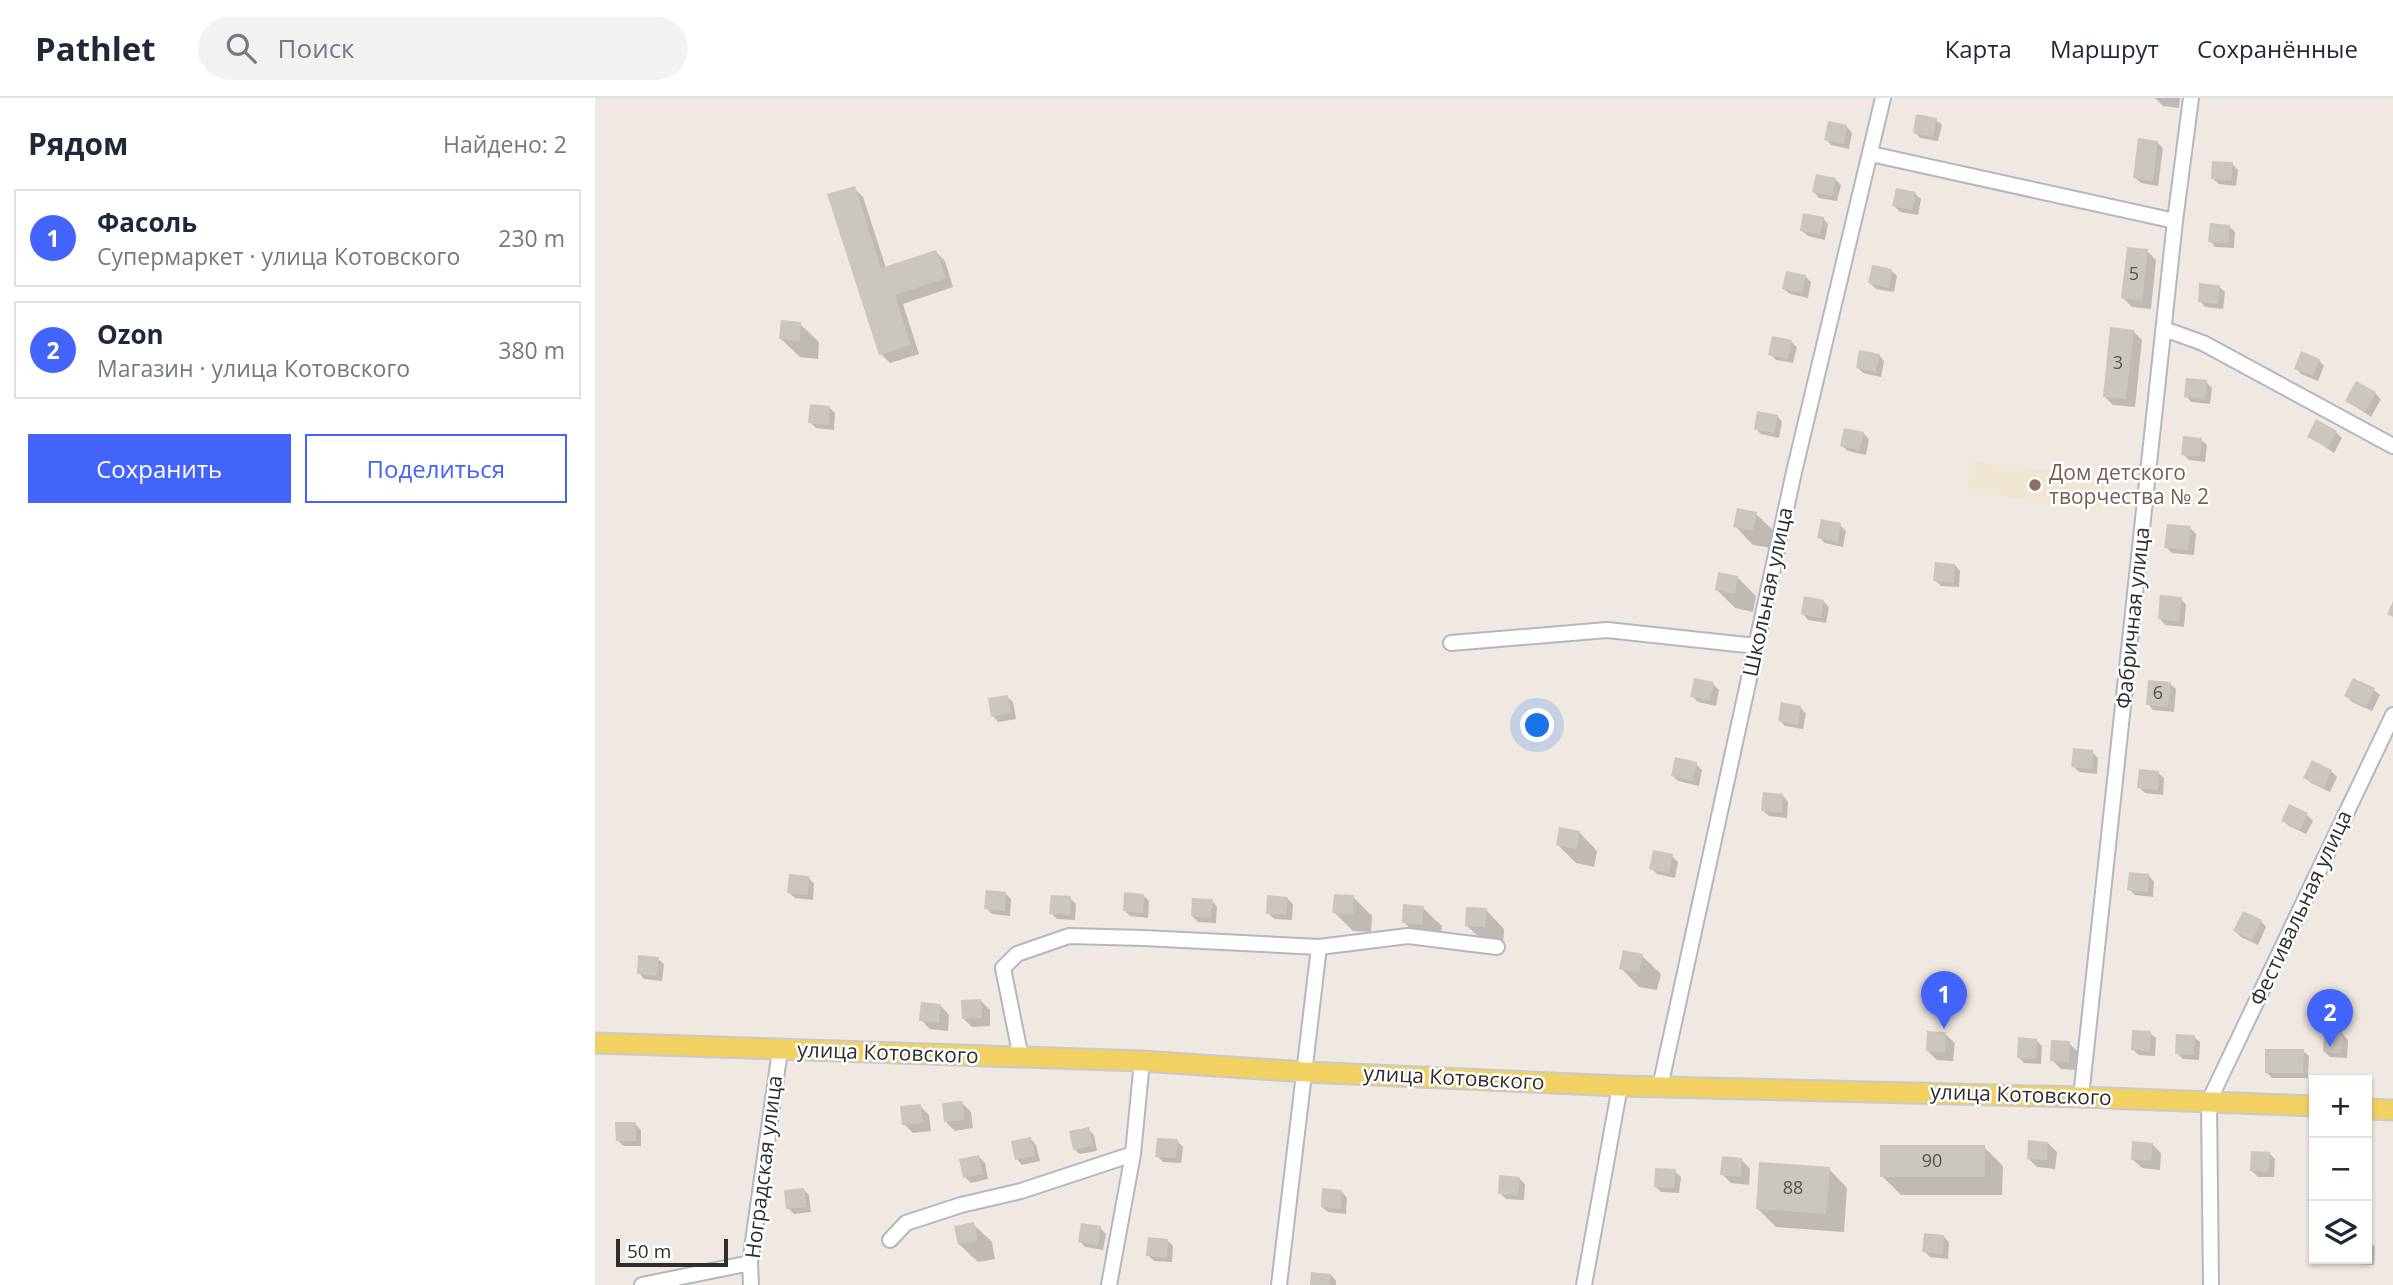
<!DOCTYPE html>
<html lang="ru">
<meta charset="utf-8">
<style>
body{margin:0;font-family:"Open Sans",sans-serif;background:#f2f2f3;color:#1f2937}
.controls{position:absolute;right:21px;bottom:21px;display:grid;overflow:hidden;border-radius:0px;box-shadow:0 2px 5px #0004}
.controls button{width:63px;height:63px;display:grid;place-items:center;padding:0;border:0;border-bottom:2px solid #e0e1e3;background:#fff;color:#1f2937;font:35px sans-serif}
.scale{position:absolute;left:21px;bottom:18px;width:112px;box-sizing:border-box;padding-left:7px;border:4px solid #2e2e2e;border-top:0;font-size:19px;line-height:24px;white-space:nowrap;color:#2e2e2e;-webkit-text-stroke:5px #fff;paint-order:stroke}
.you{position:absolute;left:943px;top:628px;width:24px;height:24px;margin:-18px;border:5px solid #fff;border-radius:50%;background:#1a73e8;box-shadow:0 0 0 10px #1a73e833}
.badge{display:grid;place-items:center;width:46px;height:46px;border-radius:50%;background:#4264fb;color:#fff;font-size:23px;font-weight:700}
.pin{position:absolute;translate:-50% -58px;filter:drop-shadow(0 2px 4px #0008)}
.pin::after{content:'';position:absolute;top:37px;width:24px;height:21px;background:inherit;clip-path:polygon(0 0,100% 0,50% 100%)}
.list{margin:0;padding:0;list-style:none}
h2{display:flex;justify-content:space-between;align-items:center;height:91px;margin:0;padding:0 28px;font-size:30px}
h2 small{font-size:23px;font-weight:400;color:#747a83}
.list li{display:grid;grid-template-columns:46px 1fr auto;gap:21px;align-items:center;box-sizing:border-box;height:98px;margin:0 14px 14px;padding:0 14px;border:2px solid #e0e1e3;border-radius:0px}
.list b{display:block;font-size:26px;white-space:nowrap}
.list p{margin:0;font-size:23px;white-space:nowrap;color:#747a83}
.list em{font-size:23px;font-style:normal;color:#747a83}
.actions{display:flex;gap:14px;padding:21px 28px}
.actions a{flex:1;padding:16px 0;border:2px solid #4264fb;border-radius:0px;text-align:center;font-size:24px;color:#4264fb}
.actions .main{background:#4264fb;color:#fff}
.icon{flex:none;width:38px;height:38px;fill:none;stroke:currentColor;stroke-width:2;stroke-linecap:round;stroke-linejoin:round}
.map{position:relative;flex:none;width:1798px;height:1187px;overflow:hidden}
header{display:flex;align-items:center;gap:42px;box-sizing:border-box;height:98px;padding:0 35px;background:#fff;border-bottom:2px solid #e0e1e3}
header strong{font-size:33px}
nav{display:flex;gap:38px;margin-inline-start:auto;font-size:24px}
.search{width:490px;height:63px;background:#f2f2f3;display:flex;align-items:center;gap:18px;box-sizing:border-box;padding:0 24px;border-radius:38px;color:#747a83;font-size:26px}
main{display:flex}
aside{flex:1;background:#fff}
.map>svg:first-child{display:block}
</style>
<header>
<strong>Pathlet</strong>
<div class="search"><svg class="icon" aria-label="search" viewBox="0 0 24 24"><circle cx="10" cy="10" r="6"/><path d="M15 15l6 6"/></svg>Поиск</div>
<nav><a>Карта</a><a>Маршрут</a><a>Сохранённые</a></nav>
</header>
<main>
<aside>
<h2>Рядом<small>Найдено: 2</small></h2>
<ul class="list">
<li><span class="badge">1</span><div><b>Фасоль</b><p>Супермаркет · улица Котовского</p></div><em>230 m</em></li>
<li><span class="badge">2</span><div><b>Ozon</b><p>Магазин · улица Котовского</p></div><em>380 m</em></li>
</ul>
<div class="actions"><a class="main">Сохранить</a><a>Поделиться</a></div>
</aside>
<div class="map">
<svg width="1798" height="1187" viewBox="0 0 1798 1187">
<rect width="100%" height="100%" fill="#efe9e1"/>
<path fill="#f0e6d1" d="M1375,363L1509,380L1505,410L1371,394Z"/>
<path fill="#0003" d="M1560,0H1585L1584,10L1568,8Z
M1341,22L1347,27L1343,43L1325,40L1320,34Z
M1252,29L1257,35L1254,51L1236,47L1231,41Z
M1562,44L1568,50L1563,88L1546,85L1540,80Z
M1637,66L1643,72L1641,88L1624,86L1618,81Z
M1240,81L1246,87L1242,103L1224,100L1219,94Z
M259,90L268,99L291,170L341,154L350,163L358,189L308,206L324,256L295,265L286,256Z
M1320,96L1326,101L1323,117L1305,114L1299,108Z
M1228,120L1233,126L1230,142L1213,138L1207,133Z
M1634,128L1640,134L1639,150L1620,149L1615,143Z
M1552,153L1561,162L1556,211L1537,209L1528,200Z
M1296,172L1302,178L1299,194L1281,191L1275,185Z
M1210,178L1216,184L1213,200L1195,196L1189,191Z
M1624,189L1630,194L1628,211L1610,209L1605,203Z
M205,226L224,244L223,261L205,259L186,241Z
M1538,233L1547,242L1540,309L1518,307L1509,298Z
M1196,244L1202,249L1198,265L1181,262L1175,256Z
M1284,257L1289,263L1286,279L1268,275L1263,270Z
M1724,262L1729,268L1723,283L1706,276L1701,270Z
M1611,284L1617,290L1615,306L1596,304L1591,298Z
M1780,295L1786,301L1776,319L1752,303Z
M235,310L240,315L239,332L221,330L215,324Z
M1182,318L1187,324L1184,340L1166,336L1161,331Z
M1741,334L1747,340L1739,355L1714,338Z
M1268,335L1274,341L1271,357L1253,353L1247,348Z
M1606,342L1612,347L1610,364L1594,362L1588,356Z
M1161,416L1180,434L1177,450L1158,447L1140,428Z
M1245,427L1251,433L1248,449L1230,445L1224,439Z
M1595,430L1601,436L1599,457L1577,455L1571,449Z
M1360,467L1365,473L1364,489L1346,488L1340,482Z
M1143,480L1161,498L1158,514L1140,510L1122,492Z
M1586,501L1591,507L1589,529L1570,527L1565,521Z
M1228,503L1234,509L1231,525L1213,522L1208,516Z
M1118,586L1124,592L1121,608L1103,604L1097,598Z
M1575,586L1581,591L1579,614L1558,612L1553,606Z
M1779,592L1785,597L1777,613L1757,604L1751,598Z
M412,599L418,604L421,621L403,624L398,618Z
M1206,610L1211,616L1208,631L1190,628L1185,622Z
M1497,654L1503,660L1502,676L1484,674L1478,668Z
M1101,666L1107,672L1104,688L1083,683L1078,678Z
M1736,673L1742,679L1735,694L1716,685L1711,680Z
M1563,675L1569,680L1568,697L1550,695L1544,689Z
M1188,698L1193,704L1192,720L1174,718L1168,713Z
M1695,709L1712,717L1718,723L1711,736L1694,728L1688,722Z
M984,734L1002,753L999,769L981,765L963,747Z
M1077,758L1083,764L1080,780L1062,776L1056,770Z
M1554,778L1559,784L1558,799L1540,797L1534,791Z
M214,780L219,786L218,802L200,800L194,795Z
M411,796L416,801L415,818L397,816L391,810Z
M549,798L554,803L553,820L535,818L529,812Z
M758,799L777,818L776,834L758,833L739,814Z
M475,800L481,806L480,822L462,821L456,815Z
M692,800L698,806L697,822L679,821L673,815Z
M617,803L622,809L621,825L603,824L597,818Z
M828,810L847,828L845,844L827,843L809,824Z
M891,812L909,831L908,847L890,845L871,827Z
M1666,823L1671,829L1663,847L1646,839L1640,833Z
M1047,858L1066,876L1062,892L1044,889L1026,870Z
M63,861L69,866L67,883L49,881L44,875Z
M386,903L395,912V928L377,929L368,920Z
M345,907L354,917L353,933L335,931L326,922Z
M1555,935L1561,940L1560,958L1544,957L1538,952Z
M1350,936L1360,945L1358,963L1342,962L1333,953Z
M1747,936L1753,942L1752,960L1735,959L1729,953Z
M1599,939L1605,944L1604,962L1588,961L1582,955Z
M1441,942L1447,948L1446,966L1429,965L1424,959Z
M1474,945L1483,954L1482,972L1466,971L1457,962Z
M1708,953L1714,958L1713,980H1677L1671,974Z
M367,1005L376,1014L378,1030L360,1033L351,1024Z
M325,1008L334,1017L336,1033L318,1035L309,1026Z
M40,1026L46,1032V1048H29L23,1043Z
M493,1031L499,1037L502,1053L485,1056L479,1051Z
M436,1041L441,1047L445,1063L427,1067L422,1061Z
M582,1043L588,1049L586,1065L568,1064L562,1058Z
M1453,1045L1462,1054L1460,1071L1442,1069L1433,1060Z
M1557,1046L1566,1055L1565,1072L1547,1070L1537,1061Z
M1389,1049L1408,1068L1407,1097H1306L1287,1078Z
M1674,1055L1680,1061L1679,1079H1663L1657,1073Z
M384,1059L390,1065L393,1081L376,1085L370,1079Z
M1146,1061L1155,1071L1154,1087L1136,1085L1127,1076Z
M1234,1071L1252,1090L1249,1134L1181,1129L1163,1111Z
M1080,1073L1086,1079L1084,1095L1066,1094L1060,1088Z
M924,1080L930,1086L929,1102L911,1101L905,1095Z
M209,1092L214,1097L216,1114L199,1116L193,1110Z
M747,1094L752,1100L751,1116L733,1114L727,1109Z
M378,1126L397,1144L400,1161L383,1164L364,1146Z
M505,1130L511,1136L508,1152L490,1149L485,1143Z
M1349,1139L1354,1144L1353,1161L1335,1159L1329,1153Z
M1772,1141L1780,1149L1779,1167L1762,1166L1757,1161H1772Z
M572,1142L578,1148L577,1164L559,1163L553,1157Z
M736,1177L741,1183V1187H717Z"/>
<path fill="#cbc7bf" d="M1321,16L1342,20L1338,39L1318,35Z
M1233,23L1252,27L1249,46L1229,42Z
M1543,40L1563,43L1558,83L1538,80Z
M1617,63L1638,64L1636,83L1616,81Z
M1221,76L1241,80L1237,98L1217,94Z
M260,88L286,170L341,152L351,180L300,197L316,247L284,257L232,96Z
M1301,90L1321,94L1317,112L1297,108Z
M1208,115L1229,119L1225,137L1205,133Z
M1615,125L1635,127L1633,145L1613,144Z
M1532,149L1553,151L1547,203L1526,200Z
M1277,167L1297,171L1294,190L1273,185Z
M1191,173L1211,177L1207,195L1187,191Z
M1604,185L1625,187L1623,206L1603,204Z
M186,222L206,224L205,243L184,241Z
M1515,229L1539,232L1531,301L1508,299Z
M1177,238L1197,242L1193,261L1173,257Z
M1264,252L1285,256L1281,274L1261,270Z
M1706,253L1725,261L1718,278L1699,271Z
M1591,280L1612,282L1610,301L1589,299Z
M1761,283L1781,294L1770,314L1750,303Z
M215,306L235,308L234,327L213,325Z
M1162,313L1183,317L1179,335L1159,331Z
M1721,321L1742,333L1733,350L1712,339Z
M1249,330L1269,334L1265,352L1245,348Z
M1588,338L1607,340L1605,359L1586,357Z
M1142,410L1162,414L1158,433L1138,429Z
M1226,421L1246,425L1243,444L1222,440Z
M1572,426L1596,428L1593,452L1569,450Z
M1340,464L1360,466L1359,485L1338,483Z
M1123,474L1143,478L1140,496L1120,492Z
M1565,497L1587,499L1584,524L1563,521Z
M1209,498L1229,502L1226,520L1206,516Z
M1798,503V519L1792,516Z
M1099,580L1119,584L1115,603L1095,599Z
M1758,580L1780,590L1771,609L1749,598Z
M1553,582L1576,584L1573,609L1551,607Z
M413,597L416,615L396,619L393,600Z
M1186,604L1206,608L1203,627L1183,623Z
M1478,650L1498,652L1497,671L1476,669Z
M1080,659L1102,664L1098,683L1076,678Z
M1717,662L1737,672L1729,690L1708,680Z
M1544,671L1564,673L1563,692L1542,690Z
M1168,694L1188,696L1187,715L1166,713Z
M1694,706L1713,715L1705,732L1686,723Z
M964,729L985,733L981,751L961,747Z
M1058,752L1078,756L1074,775L1054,771Z
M1534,774L1554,776L1553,794L1532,792Z
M194,776L214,778L213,797L192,795Z
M391,792L411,794L410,813L389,811Z
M529,794L549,796L548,815L528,813Z
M739,796L759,797L758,816L737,815Z
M456,797L476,798L475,817L454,816Z
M672,797L693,799L691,817L671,816Z
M597,800L618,801L616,820L596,818Z
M808,806L829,808L827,827L807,825Z
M871,809L892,810L890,829L870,828Z
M1648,813L1667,822L1657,842L1638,833Z
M1028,852L1048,856L1044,875L1024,871Z
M43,857L64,859L62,878L42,876Z
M386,901L387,920L367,921L366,902Z
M326,904L346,906L344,925L324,923Z
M1537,932L1556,933L1555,953L1536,952Z
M1332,933L1351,934L1350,955L1331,953Z
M1729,934L1748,935L1746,955L1728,954Z
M1581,936L1600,937L1599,957L1580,956Z
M1423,939L1442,941L1441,961L1422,960Z
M1456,942L1475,943L1474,964L1455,963Z
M1670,951H1709L1708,975H1670Z
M367,1003L370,1022L349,1024L347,1005Z
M326,1006L328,1025L307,1027L305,1008Z
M20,1024H41V1043H21Z
M494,1029L498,1047L478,1052L474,1033Z
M436,1039L440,1058L420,1062L416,1043Z
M562,1040L583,1041L581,1060L560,1059Z
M1433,1042L1453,1044L1452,1062L1432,1061Z
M1537,1043L1558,1045L1556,1063L1536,1062Z
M1285,1047H1390V1079H1285Z
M1656,1053L1675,1054L1674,1074L1655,1073Z
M384,1057L388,1076L368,1080L364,1061Z
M1127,1058L1147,1060L1146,1079L1125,1077Z
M1164,1064L1235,1069L1231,1116L1161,1111Z
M1060,1070L1081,1071L1079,1090L1059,1089Z
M904,1077L925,1079L923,1097L903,1096Z
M209,1090L212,1109L191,1111L189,1092Z
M727,1090L747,1092L746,1111L726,1109Z
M379,1124L383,1142L363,1147L359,1128Z
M486,1125L506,1128L503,1147L483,1144Z
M1329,1135L1349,1137L1348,1156L1327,1154Z
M553,1139L573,1141L572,1160L551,1158Z
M716,1174L736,1176L735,1187H715Z"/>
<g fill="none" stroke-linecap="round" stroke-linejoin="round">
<defs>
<path id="minor" d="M1276,56L1580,123
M1569,231L1608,245L1798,348
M856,545L1012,532L1161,548
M426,960L408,870L422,856L474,838L549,840L724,849L813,838L902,849
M1065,989L1199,374L1288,0
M1486,999L1580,123L1596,0
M295,1142L311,1125L366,1107L426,1093L538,1056
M47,1187L155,1165
M156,1187L155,1165L185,952
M514,1187L538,1056L547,963
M684,1187L724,849
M989,1187L1025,988
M1616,1187L1614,1003L1798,617"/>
<path id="major" d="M0,945L547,963L711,974L1025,988L1486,999L1719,1008
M1772,1011L1798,1012"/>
</defs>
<use href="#minor" stroke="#b4b7c1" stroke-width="18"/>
<use href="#major" stroke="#c9c9c9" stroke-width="23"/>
<use href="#minor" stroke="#fff" stroke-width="14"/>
<use href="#major" stroke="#f2d163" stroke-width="19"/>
</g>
<circle fill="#8d6e63" stroke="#fff" stroke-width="2.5" cx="1440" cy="387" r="7"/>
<g text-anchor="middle" stroke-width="5" stroke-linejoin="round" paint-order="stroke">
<g font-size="18" fill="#555452">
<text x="1539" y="182">5</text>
<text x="1523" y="271">3</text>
<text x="1563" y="601">6</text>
<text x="1337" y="1069">90</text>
<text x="1198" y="1096">88</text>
</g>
<g font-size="21" fill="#785e54" stroke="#fff" text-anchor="start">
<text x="1454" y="382">Дом детского<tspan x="1454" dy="24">творчества № 2</tspan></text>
</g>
<g font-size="21" fill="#2e2e2e" stroke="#fff">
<text transform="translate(1173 494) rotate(-78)" y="7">Школьная улица</text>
<text transform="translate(1538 520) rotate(-84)" y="7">Фабричная улица</text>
<text transform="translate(1706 810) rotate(-65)" y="7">Фестивальная улица</text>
<text transform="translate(293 955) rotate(2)" y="7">улица Котовского</text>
<text transform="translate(859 980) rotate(3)" y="7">улица Котовского</text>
<text transform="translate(1426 997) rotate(2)" y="7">улица Котовского</text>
<text transform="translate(169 1069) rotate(-83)" y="7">Ноградская улица</text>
</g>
</g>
</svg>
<div class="controls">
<button>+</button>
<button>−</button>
<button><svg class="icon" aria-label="layers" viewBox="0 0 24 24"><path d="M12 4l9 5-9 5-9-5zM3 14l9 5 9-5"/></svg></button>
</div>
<div class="scale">50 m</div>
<div class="you"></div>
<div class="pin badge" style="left:1349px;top:931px">1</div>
<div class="pin badge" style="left:1735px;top:949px">2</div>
</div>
</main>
